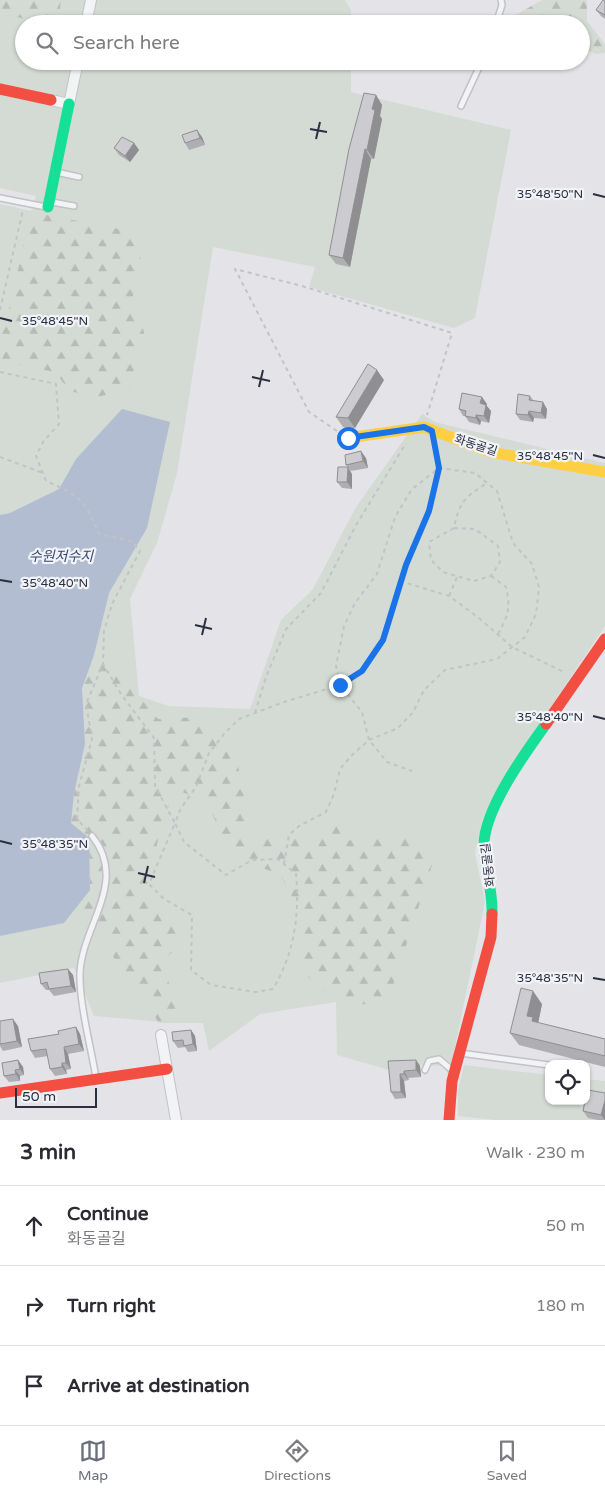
<!DOCTYPE html>
<meta charset="utf-8">
<style>
body{margin:0;font-family:"Varela Round","Noto Sans KR",sans-serif;background:#f7f7f7;color:#2b2b33}
.controls{position:absolute;right:15px;bottom:15px;display:grid;overflow:hidden;border-radius:10px;box-shadow:0 1px 4px #0004}
.controls button{width:45px;height:45px;display:grid;place-items:center;padding:0;border:0;border-bottom:1px solid #e1e1e2;background:#fff;color:#2b2b33;font:25px sans-serif}
.scale{position:absolute;left:15px;bottom:12px;width:82px;box-sizing:border-box;padding-left:5px;border:2px solid #2a2f41;border-top:0;font-size:14px;line-height:18px;white-space:nowrap;color:#2a2f41;-webkit-text-stroke:4px #f1f3f7;paint-order:stroke}
.stop{position:absolute;width:15px;height:15px;margin:-11px;border:4px solid #1a73e8;border-radius:50%;background:#fff}
.stop.end{background:#1a73e8;border-color:#fff;box-shadow:0 1px 5px #0008}
.list{margin:0;padding:0;list-style:none}
h2{display:flex;justify-content:space-between;align-items:center;height:65px;margin:0;padding:0 20px;font-size:21px}
h2 small{font-size:16px;font-weight:400;color:#7c7c81}
.list li{display:grid;grid-template-columns:32px 1fr auto;gap:15px;align-items:center;box-sizing:border-box;height:80px;padding:0 20px;border-top:1px solid #e1e1e2}
.list b{display:block;font-size:19px;white-space:nowrap}
.list p{margin:0;font-size:16px;white-space:nowrap;color:#7c7c81}
.list em{font-size:16px;font-style:normal;color:#7c7c81}
.icon{flex:none;width:28px;height:28px;fill:none;stroke:currentColor;stroke-width:2;stroke-linecap:round;stroke-linejoin:round}
.map{position:relative;flex:none;width:605px;height:1120px;overflow:hidden}
.search{position:absolute;background:#fff;box-shadow:0 1px 4px #0004;left:15px;right:15px;top:15px;height:55px;display:flex;align-items:center;gap:12px;box-sizing:border-box;padding:0 18px;border-radius:28px;color:#7c7c81;font-size:19px}
.sheet{height:305px;background:#fff}
nav{display:flex;justify-content:space-around;align-items:center;box-sizing:border-box;height:70px;border-top:1px solid #e1e1e2;background:#fff;font-size:14px;color:#7c7c81}
nav a{display:grid;justify-items:center;gap:2px}
nav .on{color:#6b6e7b}
.map>svg:first-child{display:block}
</style>
<div class="map">
<svg width="605" height="1120" viewBox="0 0 605 1120">
<defs>
<pattern id="forest-firs" width="22" height="20" patternUnits="userSpaceOnUse" patternTransform="scale(1.25)"><rect width="22" height="20" fill="#d3dbd4"/><path d="M5 1l3.5 6h-7zM16 11l3.5 6h-7z" fill="#b5bcb7"/></pattern>
</defs>
<rect width="100%" height="100%" fill="#e4e4e8"/>
<path fill="#d3dbd4" d="M0,0H345L351,10V24H24V61H351V92L511,130L475,318L454,328L309,287L315,267L213,247L177,473L157,543L130,599L139,696L169,706L250,709L281,620L313,589L356,507L422,414L435,422L605,463V626L515,760L482,820L475,853L485,902L449,1076L443,1066L392,1064L389,1070L337,1055L336,1002L260,1014L209,1051L203,1023H173L94,1016L74,968L0,983V204L31,211L36,196L0,188Z
M464,1065L549,1075V1101H586V1079L605,1081V1120H495L458,1116V1090Z"/>
<path fill="url(#forest-firs)" d="M0,0H61L59,18L46,24L0,13Z
M542,0H587V21L605,44V53L596,54L581,48V24H513L505,21Z
M31,212L130,231L143,264L133,295L146,339L134,369L130,390L91,398L69,390L55,372L0,361V332L8,314Z
M94,655L112,664L158,719L199,717L237,760L247,813L246,834L311,840L319,829L339,813L351,828L347,841L375,835L408,833L427,841L432,865L393,986L384,1006L337,1002L301,971L305,921L280,874L259,867L228,847L206,801L174,789L158,840L145,898L175,918L180,943L163,962L176,1009L173,1023H159L112,955L100,930L74,910L90,890L89,838L71,824L74,793L85,744L82,688Z"/>
<path fill="#b3bdd2" d="M122,409L170,422L147,528L109,593L94,655L82,688L85,744L74,793L71,823L89,838L90,890L64,923L0,936V515L10,513L59,489L76,459Z"/>
<g fill="none" stroke-linecap="round" stroke-linejoin="round">
<defs>
<path id="lane" d="M496,24L502,5L501,0
M461,106L482,61
M56,172L79,177
M0,198L46,207
M52,202L74,206
M92,836C129,882 82,925 80,973C79,1003 91,1047 96,1078
M460,1053L549,1065
M425,1070L429,1061L439,1059L452,1070"/>
<path id="street" d="M86,24L91,0
M51,100L69,104L78,61
M161,1035L176,1120"/>
</defs>
<use href="#lane" stroke="#c2c2c6" stroke-width="8"/>
<use href="#street" stroke="#c2c2c6" stroke-width="12"/>
<path stroke="#c2c3c8" stroke-width="2" stroke-dasharray="4 4" stroke-linecap="butt" d="M0,310L23,210
M0,372L56,384L59,424L43,442L36,456L46,481C79,495 85,500 99,534L132,541L140,551L112,604L104,631L103,664
M337,431L309,412L235,269L302,286L452,333L427,415
M0,457L43,473
M454,528L475,529L498,546L500,562L491,576L474,581L443,572L431,560L429,542L454,528C459,502 465,497 487,483
M491,576L506,587C511,609 508,615 498,634
M400,581L449,596L479,618L512,647L566,673
M449,596L457,577
M255,713L266,677L286,629L321,593L355,527L406,443
M88,831L77,819L79,786L92,739L86,704L103,664L121,694L154,738L155,786L175,823L149,884L164,899L192,915L191,970L211,985L256,992L273,989C294,954 300,914 296,874L278,859L252,860L226,875L184,842L175,823L181,808L196,787L209,753L224,734L239,719L284,702L340,685L362,671L383,640L405,565L429,511L439,468L435,445
M284,864L289,835L299,826L326,812L334,794L340,769L353,754L369,740L398,728L413,712L424,690L445,670L497,659L525,637L536,614L539,587L532,564L513,543L497,491L475,473L439,468L412,489L395,517L377,574L355,603L344,626L336,666L340,685L362,712L369,740L387,762L412,771"/>
<use href="#lane" stroke="#f2f3f5" stroke-width="5"/>
<use href="#street" stroke="#f2f3f5" stroke-width="10"/>
<path stroke="#16e098" stroke-width="11" d="M48,207L69,104
M492,914C493,891 485,869 484,846C483,811 525,753 546,724"/>
<path stroke="#ffcf43" stroke-width="11" d="M348,438L424,427L490,452L605,472"/>
<path stroke="#f24e42" stroke-width="11" d="M0,89L51,100
M546,724L605,639
M0,1093L167,1069
M449,1120L452,1081L491,937L492,914"/>
</g>
<path fill="#afafb3" d="M605,0V19L601,16L596,10Z
M376,95L382,105L380,116L382,119L374,159H371L350,267L336,264L329,255Z
M202,137L205,145L189,150L185,143Z
M134,143L139,150L130,162L119,155L114,148Z
M384,380L355,428L343,427L336,417Z
M530,396L534,401L547,409L546,419L534,418L533,422L520,420L516,414Z
M487,404L486,405L491,411L489,423L481,421L480,425L469,422L465,416H463L459,409Z
M366,458L368,468L351,471L346,465Z
M352,474V489L342,488L337,482Z
M68,969L73,975L76,992L54,996L49,990H46L41,984Z
M542,1004L538,1023L605,1039V1067L519,1045L510,1033Z
M0,1021L18,1026L22,1047L3,1051L0,1046Z
M76,1027L80,1034L84,1051L68,1054L71,1069L66,1070L67,1074L55,1076L50,1069L48,1056L35,1058L31,1051L59,1034Z
M191,1030L195,1036L197,1051L188,1052L185,1047L178,1048L173,1041Z
M18,1060L23,1067L24,1075L20,1076V1081L9,1082L4,1076Z
M416,1060L420,1066L421,1077L408,1078L409,1080L404,1081L406,1098L395,1099L391,1092L388,1061Z
M605,1093V1120H598L588,1118L583,1111Z"/>
<path fill="#8f8f92" d="M376,95L382,105L380,116L382,119L374,159L367,150L372,109Z
M197,130L202,137L205,145L200,138Z
M134,143L139,150L130,162L125,156Z
M365,149L371,159L350,267L343,258Z
M377,370L384,380L355,428L348,418Z
M482,397L487,404L485,410L480,403Z
M543,402L547,409L546,419L541,413Z
M486,405L491,411L489,423L484,416Z
M529,411L534,418L533,422L528,415Z
M476,415L481,421L480,425L476,418Z
M361,451L366,458L368,468L363,461Z
M348,467L352,474V489L347,482Z
M68,969L73,975L76,992L71,986Z
M533,991L542,1004L538,1024L541,1034L527,1016Z
M13,1019L18,1026L22,1047L17,1041Z
M76,1027L80,1034L84,1051L79,1044Z
M191,1030L195,1036L197,1051L193,1044Z
M64,1047L68,1054L71,1069L66,1063Z
M18,1060L23,1067L24,1075L20,1069Z
M416,1060L420,1066L421,1077L416,1070Z
M62,1063L66,1070L67,1074L62,1067Z
M15,1070L20,1076V1081L16,1074Z
M404,1071L408,1078L409,1080L404,1074Z
M400,1074L404,1081L406,1098L401,1092Z
M605,1100V1120L601,1115Z"/>
<path fill="#ccccd0" stroke="#8f8f92" d="M603,0H605V15L596,10Z
M364,93L376,95L372,109L375,110L367,150L365,149L343,258L329,255L349,149Z
M197,130L200,138L185,143L182,135Z
M122,137L134,143L125,156L114,148Z
M368,364L377,370L348,418L336,417Z
M462,393L482,397L480,403L486,405L484,416L476,415V418L465,416L466,411L459,409Z
M518,394L530,396L529,400L543,402L541,413L529,411L528,415L516,414Z
M361,451L363,461L346,465L345,455Z
M338,467H348L347,482H337Z
M68,969L71,986L49,989L47,982L41,984L39,973Z
M521,988L533,991L527,1016L533,1017L532,1021L605,1039V1056L510,1033Z
M13,1019L17,1041L0,1044V1021Z
M76,1027L79,1044L64,1047L66,1063H62V1067L50,1069L46,1049L31,1051L28,1039L59,1034L58,1031Z
M191,1030L193,1044L184,1046L183,1040L173,1041L172,1032Z
M18,1060L20,1069L15,1070L16,1074L4,1076L2,1063Z
M416,1060V1070L404,1071V1074H400L401,1092H391L388,1061Z
M588,1090L605,1093V1100L601,1115L583,1111L585,1101H586Z"/>
<g fill="none" stroke-linecap="round" stroke-linejoin="round">
<path stroke="#1a73e8" stroke-width="6" d="M340,685L362,671L383,640L406,565L429,511L439,468L432,431L424,427L348,438"/>
</g>
<path fill="none" stroke="#2a2f41" stroke-width="2" d="M310,129L327,132M316,139L320,122M593,194L605,197M0,318L12,321M252,377L270,381M259,387L263,370M593,455L605,458M0,580L12,582M195,625L212,629M202,635L206,618M593,716L605,719M0,841L12,844M138,873L155,877M144,883L148,866M593,978L605,980"/>
<g text-anchor="middle" stroke-width="4.5" stroke-linejoin="round" paint-order="stroke">
<g font-size="12" fill="#2a2f41" stroke="#f1f3f7">
<text transform="translate(476 445) rotate(18)" y="4">화동골길</text>
<text transform="translate(488 865) rotate(-97)" y="4">화동골길</text>
</g>
<g font-size="14" font-style="italic" fill="#354874" stroke="#f1f3f7">
<text x="61" y="561">수원저수지</text>
</g>
</g>
<g font-size="12" text-anchor="middle" fill="#2a2f41" stroke="#f1f3f7" stroke-width="4.5" stroke-linejoin="round" paint-order="stroke">
<text x="550" y="198">35°48'50"N</text>
<text x="55" y="325">35°48'45"N</text>
<text x="550" y="460">35°48'45"N</text>
<text x="55" y="587">35°48'40"N</text>
<text x="550" y="721">35°48'40"N</text>
<text x="55" y="848">35°48'35"N</text>
<text x="550" y="982">35°48'35"N</text>
</g>
</svg>
<div class="controls">
<button><svg class="icon" aria-label="locate" viewBox="0 0 24 24"><circle cx="12" cy="12" r="6"/><path d="M12 2v4M12 18v4M2 12h4M18 12h4"/></svg></button>
</div>
<div class="scale">50 m</div>
<div class="stop" style="left:348px;top:438px"></div>
<div class="stop end" style="left:340px;top:685px"></div>
<div class="search"><svg class="icon" aria-label="search" viewBox="0 0 24 24"><circle cx="10" cy="10" r="6"/><path d="M15 15l6 6"/></svg>Search here</div>
</div>
<section class="sheet">
<h2>3 min<small>Walk · 230 m</small></h2>
<ul class="list">
<li><svg class="icon" aria-label="ahead" viewBox="0 0 24 24"><path d="M12 20V5M6 11l6-6 6 6"/></svg><div><b>Continue</b><p>화동골길</p></div><em>50 m</em></li>
<li><svg class="icon" aria-label="right" viewBox="0 0 24 24"><path d="M7 20v-9h11M14 6l5 5-5 5"/></svg><div><b>Turn right</b></div><em>180 m</em></li>
<li><svg class="icon" aria-label="arrive" viewBox="0 0 24 24"><path d="M6 21V4h12l-3 4 3 4H6"/></svg><div><b>Arrive at destination</b></div></li>
</ul>
</section>
<nav>
<a class="on"><svg class="icon" aria-label="map" viewBox="0 0 24 24"><path d="M3 6l6-2 6 2 6-2v14l-6 2-6-2-6 2zM9 4v14M15 6v14"/></svg>Map</a>
<a><svg class="icon" aria-label="directions" viewBox="0 0 24 24"><path d="M12 3l9 9-9 9-9-9zM9 14v-3h6M13 9l2 2-2 2"/></svg>Directions</a>
<a><svg class="icon" aria-label="saved" viewBox="0 0 24 24"><path d="M7 4h10v16l-5-4-5 4z"/></svg>Saved</a>
</nav>
